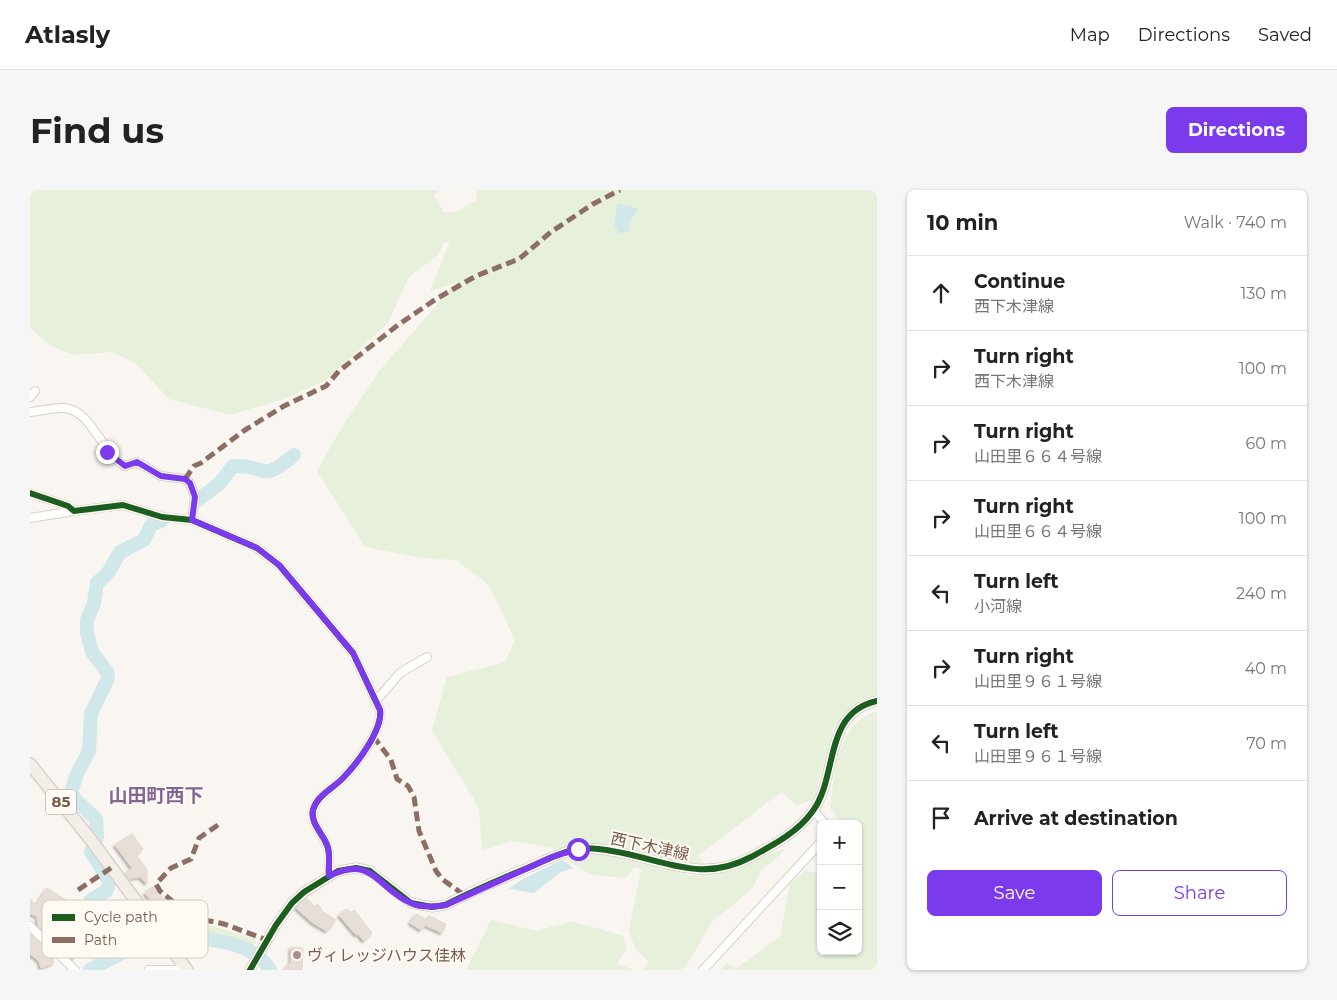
<!DOCTYPE html>
<meta charset="utf-8">
<style>
body{margin:0;font-family:Montserrat,"Noto Sans JP",sans-serif;background:#f6f6f6;color:#222}
.controls{position:absolute;right:15px;bottom:15px;display:grid;overflow:hidden;border-radius:8px;box-shadow:0 1px 4px #0004}
.controls button{width:45px;height:45px;display:grid;place-items:center;padding:0;border:0;border-bottom:1px solid #e0e0e0;background:#fff;color:#222;font:25px sans-serif}
.stop{position:absolute;width:15px;height:15px;margin:-11px;border:4px solid #7c3aed;border-radius:50%;background:#fff}
.stop.end{background:#7c3aed;border-color:#fff;box-shadow:0 1px 5px #0008}
.list{margin:0;padding:0;list-style:none}
h2{display:flex;justify-content:space-between;align-items:center;height:65px;margin:0;padding:0 20px;font-size:21px}
h2 small{font-size:16px;font-weight:400;color:#767676}
.list li{display:grid;grid-template-columns:32px 1fr auto;gap:15px;align-items:center;box-sizing:border-box;height:75px;padding:0 20px;border-top:1px solid #e0e0e0}
.list b{display:block;font-size:19px;white-space:nowrap}
.list p{margin:0;font-size:16px;white-space:nowrap;color:#767676}
.list em{font-size:16px;font-style:normal;color:#767676}
.actions{display:flex;gap:10px;padding:15px 20px}
.actions a{flex:1;padding:11px 0;border:1px solid #7c3aed;border-radius:8px;text-align:center;font-size:18px;color:#7c3aed}
.actions .main{background:#7c3aed;color:#fff}
.icon{flex:none;width:28px;height:28px;fill:none;stroke:currentColor;stroke-width:2;stroke-linecap:round;stroke-linejoin:round}
.map{position:relative;flex:none;width:847px;height:780px;overflow:hidden;border-radius:8px}
header{display:flex;align-items:center;gap:30px;box-sizing:border-box;height:70px;padding:0 25px;background:#fff;border-bottom:1px solid #e0e0e0}
header strong{font-size:24px}
nav{display:flex;gap:28px;margin-inline-start:auto;font-size:18px}
.intro{display:flex;align-items:center;justify-content:space-between;box-sizing:border-box;height:120px;padding:0 30px}
h1{margin:0;font-size:35px}
.button{padding:12px 22px;border-radius:8px;background:#7c3aed;color:#fff;font-size:18px;font-weight:700}
main{display:flex;gap:30px;padding:0 30px}
aside{flex:1;background:#fff;border-radius:8px;box-shadow:0 1px 4px #0004}
.map>svg:first-child{display:block}
</style>
<header>
<strong>Atlasly</strong>
<nav><a>Map</a><a>Directions</a><a>Saved</a></nav>
</header>
<div class="intro"><h1>Find us</h1><a class="button">Directions</a></div>
<main>
<div class="map">
<svg width="847" height="780" viewBox="0 0 847 780">
<defs>
<filter id="shadow"><feDropShadow dx="-2" dy="2" stdDeviation="1" flood-color="#0004"/></filter>
</defs>
<rect width="100%" height="100%" fill="#f9f5f0"/>
<path fill="#e7f0db" d="M0,0H409L404,5L414,22H426L446,10L447,0H847V506L829,511L803,538L784,610L767,615L751,602L668,666L676,676L640,672L603,660L554,654L529,659L482,651L452,660L449,618L402,540L417,487L475,472L485,450L459,395L426,370L391,368L335,357L287,281L310,240L350,180L426,93L400,101L420,51L414,53L407,66L378,88L358,133L295,191L251,210L200,225L139,209L105,173L82,162L44,165L21,156L0,138Z
M847,521V780H691L697,773L705,779L750,747L760,693L776,680L791,685V761H828V634H812L800,618C805,581 806,535 847,521Z
M754,658L752,663L731,681L722,699L682,732L656,776L650,780H612L619,772L605,759L599,740L611,679L604,677L596,688L561,685L535,669L571,663L662,686L702,681Z
M141,729L179,735L225,749L224,756L140,737Z
M461,730L506,741L542,731L593,746L597,758L587,774L604,780H436Z"/>
<path fill="#d0e8ea" d="M590,14L606,18L608,20L601,30L599,42L588,43L584,33L587,15Z
M532,670L544,678L531,682L504,703L478,699C494,687 514,679 532,670Z"/>
<g fill="none" stroke-linecap="round" stroke-linejoin="round">
<path stroke="#d0e8ea" stroke-width="14" d="M168,310L190,293L203,276C238,274 229,295 264,265
M111,754C103,750 95,744 87,740C72,733 62,730 60,711L76,701L80,692L61,662L67,647L66,629L45,609L41,602L47,584L59,561L61,524L78,488L77,482L62,462L57,443V430L64,413L67,393L78,383L90,362L114,350L121,335L131,331
M60,780C79,770 96,759 116,753C150,743 221,746 240,780"/>
</g>
<path fill="#e6ded7" stroke="#e2d8d2" filter="url(#shadow)" d="M102,644L113,659L106,665L117,679V694L110,687L99,689L95,684L102,678L85,655Z
M124,696L136,713L128,720L115,703Z
M17,698L36,710L31,718L32,745L25,752L8,736L7,726L0,724V709L6,715Z
M276,708L286,717L288,714L292,721L306,730L297,741L283,733L266,718Z
M317,719L321,723L324,720L342,743L334,751L328,744L326,745L309,725Z
M386,724L397,730L399,726L416,734L412,743L395,735L391,740L380,733Z
M0,744L22,765L24,773L11,778L9,771L0,764Z
M48,745L56,750L59,755L43,768L35,760L41,755L39,753Z
M261,757L273,758L272,780H254L261,772Z"/>
<g fill="none" stroke-linecap="round" stroke-linejoin="round">
<defs>
<path id="minor" d="M0,207L5,201
M0,222C11,221 24,217 35,218C62,221 72,264 95,276L107,272L131,286L155,289L160,293L165,307L162,330
M0,303L38,316L44,321L93,315L132,327L162,330L227,358L249,375L323,463L350,520C353,540 326,575 312,589C302,599 287,606 283,620C280,633 293,644 297,655C301,663 298,677 299,686
M0,328L44,321
M345,512L370,483L397,467
M784,621L795,634
M0,736L45,780
M119,780H153
M673,780L791,652"/>
<path id="tertiary" d="M220,780L246,735L262,713L274,702L308,681L326,678L340,681L381,713L402,717L415,715C441,702 468,690 495,679C512,672 530,662 548,659C559,657 571,659 582,661C633,669 671,694 721,667C743,655 768,642 782,622C809,587 792,523 847,511"/>
<path id="primary" d="M0,574L61,650L157,780"/>
</defs>
<use href="#minor" stroke="#d7d1cb" stroke-width="10"/>
<use href="#tertiary" stroke="#d7d1cb" stroke-width="11"/>
<use href="#primary" stroke="#dad1cc" stroke-width="14"/>
<use href="#minor" stroke="#fefefd" stroke-width="8"/>
<use href="#tertiary" stroke="#fefefd" stroke-width="9"/>
<use href="#primary" stroke="#f3eee8" stroke-width="11"/>
<path stroke="#8d6e63" stroke-width="5" stroke-dasharray="10 5" stroke-linecap="butt" d="M155,289L164,276L171,273L215,240L254,216L296,196L309,181L368,135L406,109L446,86L489,69L521,42L563,14L590,0
M343,546L361,570L367,589L378,596L384,607L389,641L406,681L412,689L434,705
M188,635L169,648L161,669L141,678L126,694L130,701L146,714L170,729L194,734L237,750
M48,700L81,678"/>
<defs>
<path id="cycleway" d="M0,303L38,316L44,321L93,315L132,327L162,330L227,358L249,375L323,463L350,520C353,540 326,575 312,589C302,599 287,606 283,620C280,633 293,644 297,655C301,663 298,677 299,686
M220,780L246,735L262,713L274,702L308,681L326,678L340,681L381,713L402,717L415,715C441,702 468,690 495,679C512,672 530,662 548,659C559,657 571,659 582,661C633,669 671,694 721,667C743,655 768,642 782,622C809,587 792,523 847,511"/>
</defs>
<use href="#cycleway" stroke="#fffaf3" stroke-width="9"/>
<use href="#cycleway" stroke="#1b5e20" stroke-width="6"/>
</g>
<g fill="none" stroke-linecap="round" stroke-linejoin="round">
<path stroke="#7c3aed" stroke-width="6" d="M77,262L95,276L107,272L131,286L155,289L160,293L165,307L162,330L227,358L249,375L323,463L350,520C353,540 326,575 312,589C302,599 287,605 283,620C280,633 293,644 297,655C301,663 298,677 299,686C344,664 347,699 381,713C391,718 404,717 416,715L522,667L548,659"/>
</g>
<circle fill="#a69286" stroke="#fffaf3" stroke-width="2" cx="267" cy="765" r="5"/>
<g text-anchor="middle" stroke-width="4" stroke-linejoin="round" paint-order="stroke">
<rect fill="#fffaf3" stroke="#a28b7f" stroke-width="1" x="16" y="599.5" width="30" height="25" rx="4"/>
<g font-size="15" font-weight="bold" fill="#7a5c4d">
<text x="31" y="617">85</text>
</g>
<g font-size="16" fill="#7a5c4d" stroke="#fffaf3">
<text transform="translate(620 656) rotate(12)" y="6">西下木津線</text>
</g>
<g font-size="16" fill="#7a5c4d" stroke="#fffaf3" text-anchor="start">
<text x="277" y="771">ヴィレッジハウス佳林</text>
</g>
<g font-size="19" font-weight="bold" fill="#846695" stroke="#fffaf3">
<text x="126" y="612">山田町西下</text>
</g>
</g>
<rect x="12" y="710" width="166" height="58" rx="8" fill="#fffaf3" stroke="#d7cbc1" stroke-width="1"/>
<rect x="22" y="724" width="23" height="7" fill="#1b5e20"/>
<rect x="22" y="747" width="23" height="6" fill="#8d6e63"/>
<g font-size="14" fill="#7a5c4d">
<text x="54" y="732">Cycle path</text>
<text x="54" y="755">Path</text>
</g>
</svg>
<div class="controls">
<button>+</button>
<button>−</button>
<button><svg class="icon" aria-label="layers" viewBox="0 0 24 24"><path d="M12 4l9 5-9 5-9-5zM3 14l9 5 9-5"/></svg></button>
</div>
<div class="stop" style="left:548px;top:659px"></div>
<div class="stop end" style="left:77px;top:262px"></div>
</div>
<aside>
<h2>10 min<small>Walk · 740 m</small></h2>
<ul class="list">
<li><svg class="icon" aria-label="ahead" viewBox="0 0 24 24"><path d="M12 20V5M6 11l6-6 6 6"/></svg><div><b>Continue</b><p>西下木津線</p></div><em>130 m</em></li>
<li><svg class="icon" aria-label="right" viewBox="0 0 24 24"><path d="M7 20v-9h11M14 6l5 5-5 5"/></svg><div><b>Turn right</b><p>西下木津線</p></div><em>100 m</em></li>
<li><svg class="icon" aria-label="right" viewBox="0 0 24 24"><path d="M7 20v-9h11M14 6l5 5-5 5"/></svg><div><b>Turn right</b><p>山田里６６４号線</p></div><em>60 m</em></li>
<li><svg class="icon" aria-label="right" viewBox="0 0 24 24"><path d="M7 20v-9h11M14 6l5 5-5 5"/></svg><div><b>Turn right</b><p>山田里６６４号線</p></div><em>100 m</em></li>
<li><svg class="icon" aria-label="left" viewBox="0 0 24 24"><path d="M17 20v-9H6M10 6l-5 5 5 5"/></svg><div><b>Turn left</b><p>小河線</p></div><em>240 m</em></li>
<li><svg class="icon" aria-label="right" viewBox="0 0 24 24"><path d="M7 20v-9h11M14 6l5 5-5 5"/></svg><div><b>Turn right</b><p>山田里９６１号線</p></div><em>40 m</em></li>
<li><svg class="icon" aria-label="left" viewBox="0 0 24 24"><path d="M17 20v-9H6M10 6l-5 5 5 5"/></svg><div><b>Turn left</b><p>山田里９６１号線</p></div><em>70 m</em></li>
<li><svg class="icon" aria-label="arrive" viewBox="0 0 24 24"><path d="M6 21V4h12l-3 4 3 4H6"/></svg><div><b>Arrive at destination</b></div></li>
</ul>
<div class="actions"><a class="main">Save</a><a>Share</a></div>
</aside>
</main>
